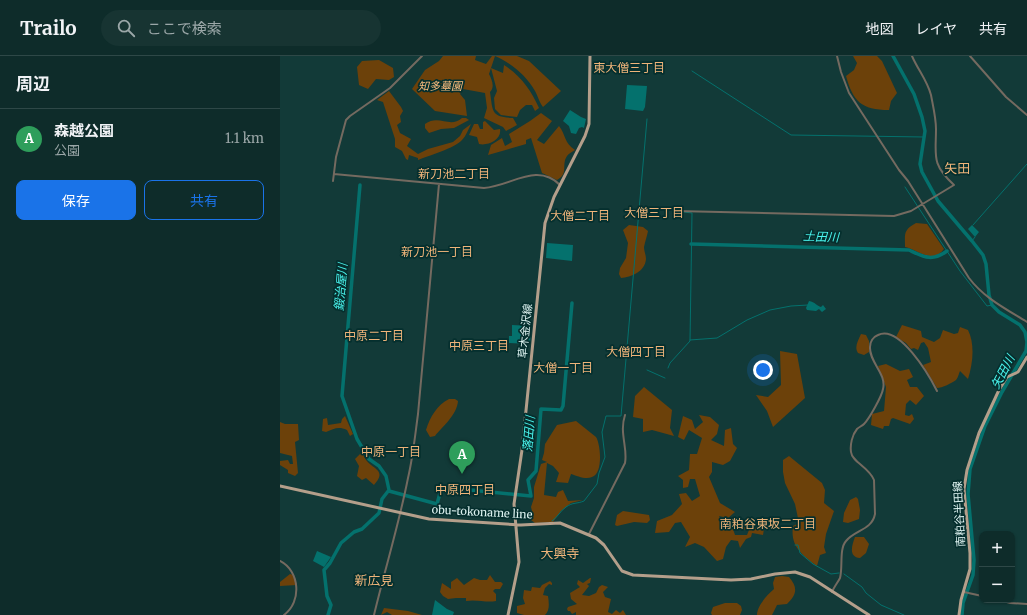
<!DOCTYPE html>
<html lang="ja">
<meta charset="utf-8">
<style>
body{margin:0;font-family:Merriweather,"Noto Sans JP",serif;background:#173432;color:#f1f3f6}
.controls{position:absolute;right:12px;bottom:12px;display:grid;overflow:hidden;border-radius:8px;box-shadow:0 1px 3px #0004}
.controls button{width:36px;height:36px;display:grid;place-items:center;padding:0;border:0;border-bottom:1px solid #2e4847;background:#0e2c2a;color:#f1f3f6;font:20px sans-serif}
.you{position:absolute;left:483px;top:314px;width:14px;height:14px;margin:-10px;border:3px solid #fff;border-radius:50%;background:#1a73e8;box-shadow:0 0 0 6px #1a73e833}
.badge{display:grid;place-items:center;width:26px;height:26px;border-radius:50%;background:#1a73e8;color:#fff;font-size:13px;font-weight:700}
.pin{position:absolute;translate:-50% -33px;filter:drop-shadow(0 1px 2px #0008)}
.pin::after{content:'';position:absolute;top:21px;width:14px;height:12px;background:inherit;clip-path:polygon(0 0,100% 0,50% 100%)}
.list{margin:0;padding:0;list-style:none}
h2{display:flex;justify-content:space-between;align-items:center;height:52px;margin:0;padding:0 16px;font-size:17px}
h2 small{font-size:13px;font-weight:400;color:#9ba7a8}
.list li{display:grid;grid-template-columns:26px 1fr auto;gap:12px;align-items:center;box-sizing:border-box;height:60px;padding:0 16px;border-top:1px solid #2e4847}
.list b{display:block;font-size:15px;white-space:nowrap}
.list p{margin:0;font-size:13px;white-space:nowrap;color:#9ba7a8}
.list em{font-size:13px;font-style:normal;color:#9ba7a8}
.actions{display:flex;gap:8px;padding:12px 16px}
.actions a{flex:1;padding:9px 0;border:1px solid #1a73e8;border-radius:8px;text-align:center;font-size:14px;color:#1a73e8}
.actions .main{background:#1a73e8;color:#fff}
.icon{flex:none;width:22px;height:22px;fill:none;stroke:currentColor;stroke-width:2;stroke-linecap:round;stroke-linejoin:round}
.map{position:relative;flex:none;width:747px;height:559px;overflow:hidden}
header{display:flex;align-items:center;gap:24px;box-sizing:border-box;height:56px;padding:0 20px;background:#0e2c2a;border-bottom:1px solid #2e4847}
header strong{font-size:19px}
nav{display:flex;gap:22px;margin-inline-start:auto;font-size:14px}
.search{width:280px;height:36px;background:#173432;display:flex;align-items:center;gap:10px;box-sizing:border-box;padding:0 14px;border-radius:22px;color:#9ba7a8;font-size:15px}
main{display:flex}
aside{flex:1;background:#0e2c2a}
.map>svg:first-child{display:block}
</style>
<header>
<strong>Trailo</strong>
<div class="search"><svg class="icon" aria-label="search" viewBox="0 0 24 24"><circle cx="10" cy="10" r="6"/><path d="M15 15l6 6"/></svg>ここで検索</div>
<nav><a>地図</a><a>レイヤ</a><a>共有</a></nav>
</header>
<main>
<aside>
<h2>周辺<small></small></h2>
<ul class="list">
<li><span class="badge" style="background:#2e9e5b">A</span><div><b>森越公園</b><p>公園</p></div><em>1.1 km</em></li>
</ul>
<div class="actions"><a class="main">保存</a><a>共有</a></div>
</aside>
<div class="map">
<svg width="747" height="559" viewBox="0 0 747 559">
<rect width="100%" height="100%" fill="#123a38"/>
<path fill="#6c410a" d="M163,0H196L195,4L206,8L212,0H237L249,5L281,35L263,51C259,46 258,40 255,35C246,19 231,7 215,0L209,18C212,24 215,31 210,36C213,56 211,61 233,62L237,69L226,75L223,71L204,62L207,52L205,37L183,33L180,38L185,44L187,60L155,55L132,33L145,14L159,5Z
M573,0H597L602,5L617,37L611,45L609,54C581,54 573,45 566,20L574,14L577,7Z
M99,4L113,12L114,21L109,24L96,23L88,33L79,29L77,11L82,5Z
M224,9C241,20 251,34 259,52L255,55L252,49H246L240,54L237,61L221,59L215,53L214,42L217,35L211,12L223,17Z
M109,35L121,51L123,55L120,60L121,66L117,69L120,77L131,83L127,90L138,98L148,93L173,86L180,80L183,74L191,68C188,74 186,80 182,84C175,92 148,100 138,104V102L129,99L128,104L126,103L122,95L115,91V83L103,46L97,44Z
M261,57L272,65L257,84L264,88L279,70C286,79 284,87 295,94C292,96 288,98 287,100C281,109 289,118 277,124L262,117L251,82L246,84V88L208,99L211,89L222,82L225,90L232,86L229,78L250,65Z
M182,62H186L189,64L174,72L161,73L149,77L145,72V68C159,58 170,73 182,62Z
M205,65L214,74L220,73C222,84 208,90 199,88L197,81L189,79L194,68H198L200,73H203V66Z
M636,167L647,168L664,193C652,209 639,194 625,191C625,178 623,174 636,167Z
M349,169L363,171L368,175C367,180 365,186 364,191C364,195 366,199 366,203C365,216 351,221 341,222L339,218L340,212L346,202L348,187L343,174Z
M622,269L641,275L642,281L654,286L660,282L663,274L674,278L678,277L680,271L688,274C695,288 693,307 688,323L680,315C679,317 678,322 676,324C672,327 662,332 657,332L643,309L651,306L648,292L644,286L641,287L638,294L634,292L631,293L626,287L616,281Z
M581,278L586,279L589,285V296L584,299L578,297C574,291 578,285 581,278Z
M500,295L517,298L525,342L493,371L487,355L476,339L488,341L501,329Z
M606,308L620,315L629,313L633,321L627,324L630,331H637L644,340L636,349L630,344L626,348L625,359L629,360L632,358L634,363L630,368L613,362L611,363L609,370H604L603,373L591,369L592,358L604,355L606,331L598,310Z
M364,331L392,354L390,372L394,380L372,374L363,376V363L353,361L355,340Z
M169,343H175L178,345C177,359 163,370 155,380L150,381L146,374C150,361 157,349 169,343Z
M419,359L430,361L439,369L437,378L431,384L444,390L445,374L451,372L453,388L457,392L450,405L443,409L432,406V416L429,421L440,447L455,456L448,462L439,460L443,469L453,473L455,479H467L469,474L459,473L461,469H467L466,462L471,467H485L483,479L472,477L471,481L466,483L460,492L458,485L451,484L446,491L443,503L437,505L424,491L415,487L405,491L410,481L401,466L395,467L389,476L375,477L377,465L392,459L402,448L399,438L406,437L412,445L420,440L415,423H410L408,431L403,432V424L398,420L409,414L410,398H417L422,382L409,374L404,384L398,381L403,360L412,364L415,373L423,366Z
M65,360L73,378L70,380L67,374C58,370 54,373 46,376L42,375L43,363L47,362L48,369L61,367L62,363Z
M296,365L316,381C321,389 323,418 312,421C306,424 297,420 291,418L288,427L276,426L279,417L273,410L267,407L264,439L276,441L278,436L283,434L288,445L303,444L291,447L281,455L273,466L255,467L251,464L253,459L251,451L254,442V431L261,408L267,406L262,404L264,397L265,388L277,369Z
M0,366L5,368H18L19,384L15,386L18,417L15,420L8,417V414L0,409V405L8,404L10,408H13L12,400L0,397Z
M82,396C83,399 85,402 86,404C94,414 107,414 94,429L86,422L82,424L77,420L79,410L75,403Z
M509,400L542,427L545,434L544,447L554,455L546,478L544,491L546,497L540,499L537,510C522,499 510,490 513,470L519,467L515,448L505,427L503,416V404Z
M576,441L578,443L580,454L579,463L568,467L563,466L564,457L570,444Z
M343,455L369,459L370,464L367,467L354,466L337,470L335,469L337,459Z
M575,481H584L589,488L586,497L580,502C568,501 572,489 575,481Z
M10,518L13,519L17,529L0,530V526Z
M210,519L215,526H221L223,528L220,533H215L213,535L216,538V545C206,547 197,543 186,545V542H176L168,543L163,540L160,536L162,527L171,533V526L177,522L184,529L194,522L200,524H207Z
M502,520L509,521C518,531 517,539 507,548L497,549L492,559H477C477,550 487,539 494,533L493,527L495,521Z
M310,522H311L310,527L307,528L309,530L302,539L309,540L316,537L319,531L322,529L328,531L323,536L325,541L331,543L328,556L332,558L336,554L340,557L343,554L346,559H296V556L292,558L290,555H288L287,553L288,551L297,548L291,543L290,537L300,531L297,528L298,524L303,527Z
M270,525L272,527V529L269,528L265,532L263,539L268,540C269,547 270,554 265,559H244L237,557V550L245,548L243,542L244,534L251,535L252,531L260,532L262,529Z
M445,547H457L461,550L462,554L460,559H432L431,557L433,551Z
M104,552L128,555L142,559H112L107,556L101,559Z"/>
<path fill="#04716d" d="M347,29L367,30L365,51L363,55L345,53Z
M290,54L301,61L306,63L304,72L302,71L299,72L296,78L291,77L289,70L283,65Z
M692,169L699,176L695,181L688,173Z
M267,187L293,189L292,205L266,202Z
M529,245C535,246 537,250 541,251L543,249L546,253L542,256L539,253L536,255L527,254L526,252Z
M232,269L251,270L250,288L229,287V280H232Z
M37,495L51,501L44,511L33,505Z
M155,544L167,553L174,556L173,559H152Z"/>
<g fill="none" stroke-linecap="round" stroke-linejoin="round">
<path stroke="#04716d" stroke-width="1" d="M412,15L511,79L644,81
M625,131L680,215L707,250L712,249
M693,169L747,108
M692,185L695,181
M410,284L437,282L467,264L490,254L511,250L528,249
M388,312L390,307L410,285L412,157L404,156
M367,314L385,322
M272,465C278,461 280,455 286,451C293,446 297,448 304,445L317,428L319,417L325,401L322,376L326,360H341L367,63
M515,489H518L520,497L533,508L551,518L559,517
M564,518L582,531L586,537L601,549L624,559"/>
<path stroke="#04716d" stroke-width="3.5" d="M613,0L634,38L642,61L645,75L640,108L642,116L658,145L692,185L703,199L706,208L709,239L712,249L719,256L740,269L745,276L747,286L746,295L722,336L705,370L690,413L688,438L694,504L693,519L683,547L682,559
M411,188L629,194C644,201 652,206 667,195
M109,435L157,448L160,437
M162,435L180,433L251,440L248,424L256,415L261,353L281,354L283,350L292,247
M48,559L51,549L47,540L44,514L50,507L61,487L74,476L82,473L99,457L102,443L109,434L106,420L99,410L89,403L77,383L62,340L80,129"/>
<path stroke="#746a60" stroke-width="2" d="M557,0L561,16L569,37L619,114L628,125L689,222C704,242 726,253 747,266
M690,0L726,41L747,59
M54,118L204,132C231,130 257,106 280,129
M53,125L56,101L66,64L70,60L110,32L142,0
M396,155L614,160L631,155L674,129C651,108 656,100 656,73C656,62 653,50 651,39C647,24 638,14 632,0
M309,478L345,407C348,392 339,377 345,359
M0,505C20,515 22,546 4,559
M552,536C554,531 558,526 560,522C563,511 559,493 566,485C575,474 592,474 595,458L594,424C589,411 572,406 571,396C570,389 572,379 577,373C579,371 582,370 584,368C589,363 602,340 603,333C607,318 589,306 590,291C590,286 593,281 598,279C619,268 649,319 657,335
M684,536L702,540
M720,544L730,547L747,548
M94,559C105,513 119,468 128,422C133,401 135,380 138,358L159,128"/>
<path stroke="#b49f8b" stroke-width="3" d="M0,430L149,463L241,469L280,467L316,482L324,489L342,515L353,519L451,524L471,523L495,518L515,516L530,521L589,559
M228,559L239,506L234,448L242,394L265,167L274,141L305,80L309,68L310,0
M679,559L681,544L690,513V497L684,433L687,414L699,377L719,334L727,321L738,316L747,301"/>
</g>
<g text-anchor="middle" stroke-width="3.5" stroke-linejoin="round" paint-order="stroke">
<g font-size="11" font-style="italic" fill="#ffbf7f" stroke="#052f2e">
<text x="160" y="34">知多墓園</text>
</g>
<g font-size="11" fill="#ddf2f0" stroke="#052f2e">
<text transform="translate(245 275) rotate(-84)" y="4">草木金沢線</text>
<text transform="translate(202 456) rotate(3)" y="4">obu-tokoname line</text>
<text transform="translate(679 458) rotate(-93)" y="4">南粕谷半田線</text>
</g>
<g font-size="12" fill="#eeb47a" stroke="#052f2e">
<text x="349" y="16">東大僧三丁目</text>
<text x="174" y="122">新刀池二丁目</text>
<text x="374" y="161">大僧三丁目</text>
<text x="300" y="164">大僧二丁目</text>
<text x="157" y="200">新刀池一丁目</text>
<text x="94" y="284">中原二丁目</text>
<text x="199" y="294">中原三丁目</text>
<text x="356" y="300">大僧四丁目</text>
<text x="283" y="316">大僧一丁目</text>
<text x="111" y="400">中原一丁目</text>
<text x="185" y="438">中原四丁目</text>
<text x="488" y="472">南粕谷東坂二丁目</text>
</g>
<g font-size="12" font-style="italic" fill="#4af4ed" stroke="#052f2e">
<text transform="translate(541 181) rotate(2)" y="4">土田川</text>
<text transform="translate(61 231) rotate(-85)" y="4">鍛治屋川</text>
<text transform="translate(723 316) rotate(-62)" y="4">矢田川</text>
<text transform="translate(249 378) rotate(-85)" y="4">落田川</text>
</g>
<g font-size="13" fill="#eeb47a" stroke="#052f2e">
<text x="677" y="117">矢田</text>
<text x="280" y="502">大興寺</text>
<text x="94" y="529">新広見</text>
</g>
</g>
</svg>
<div class="controls">
<button>+</button>
<button>−</button>
</div>
<div class="you"></div>
<div class="pin badge" style="left:182px;top:418px;background:#2e9e5b">A</div>
</div>
</main>
